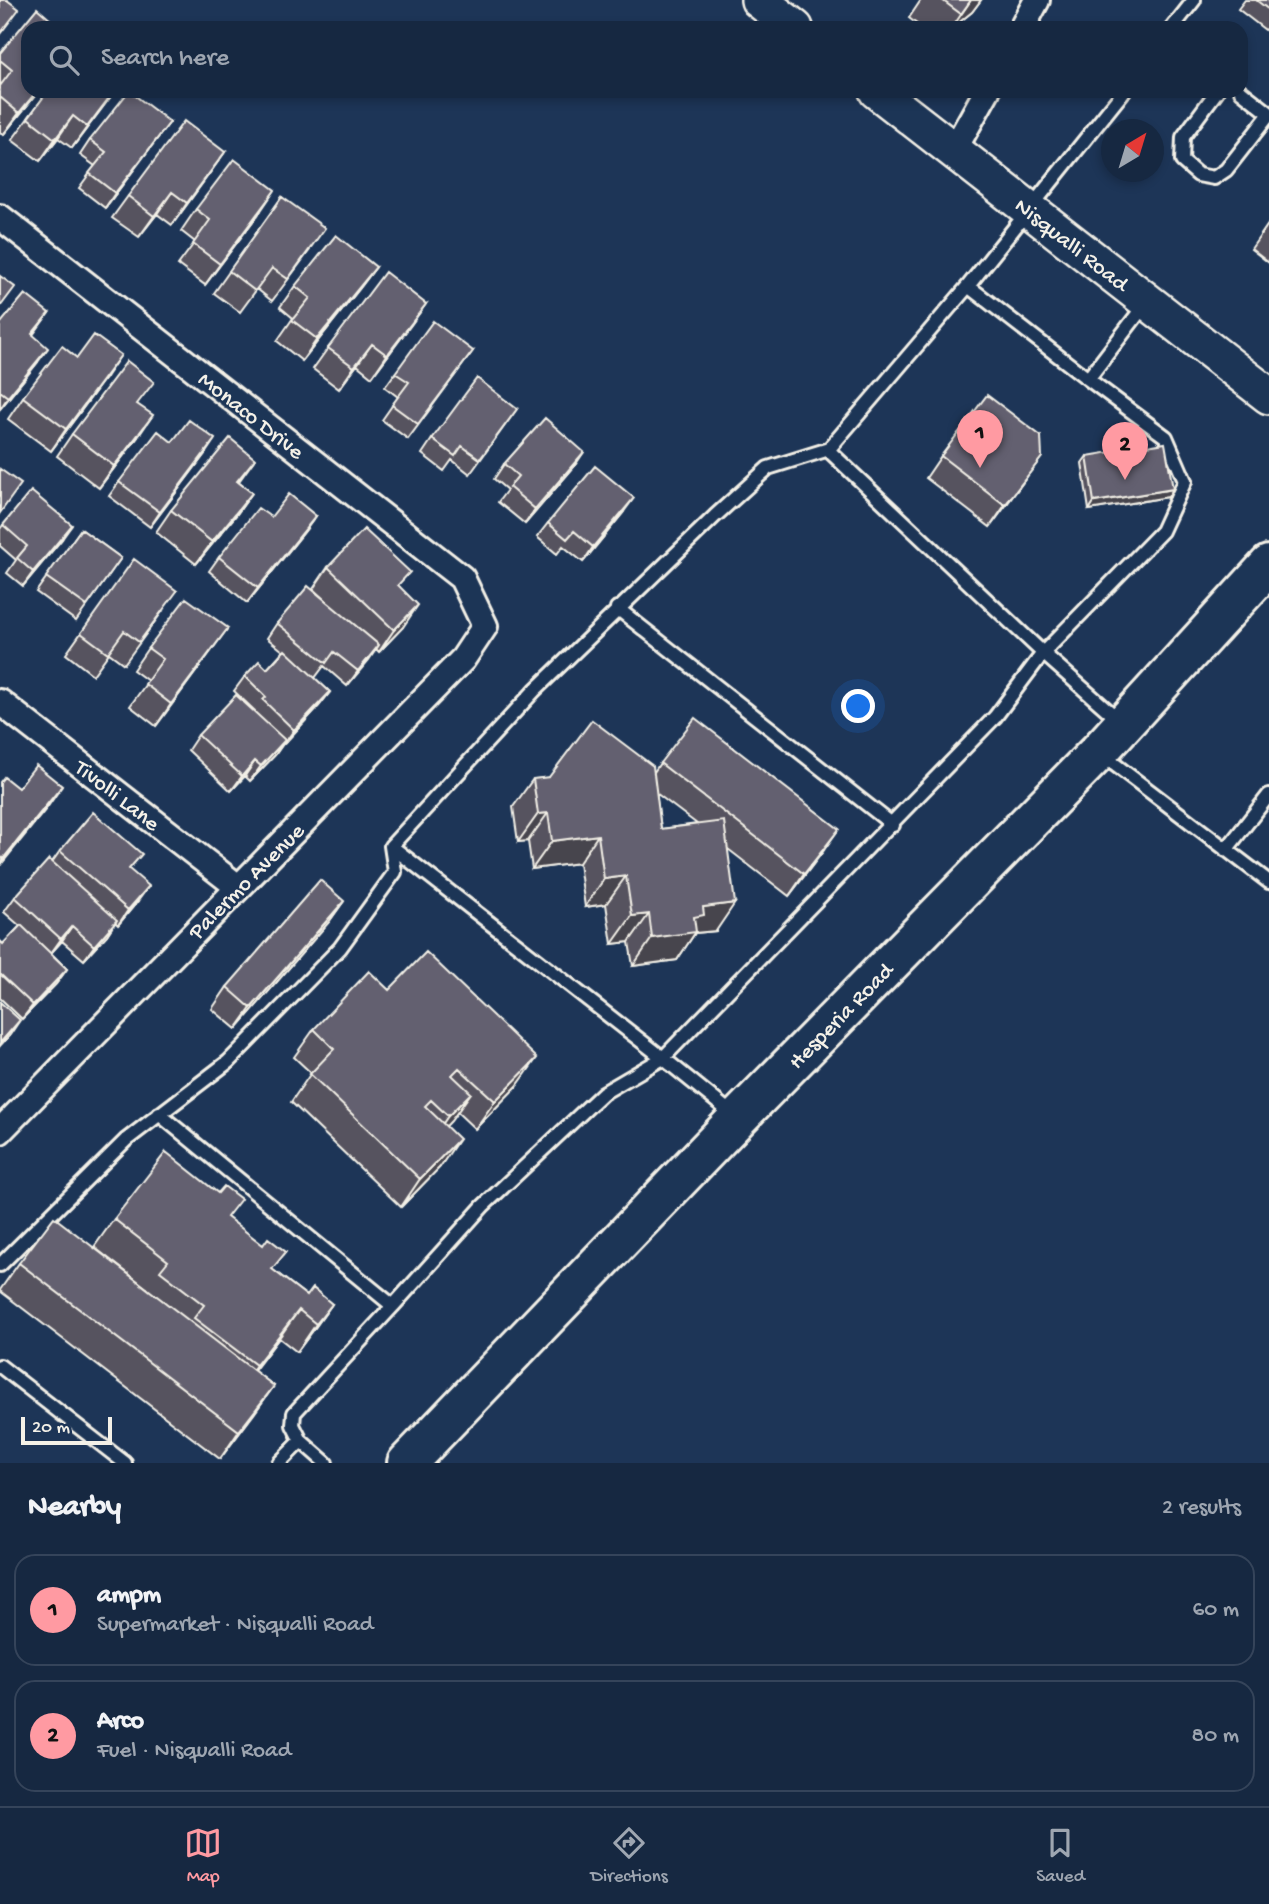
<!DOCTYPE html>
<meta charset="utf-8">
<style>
body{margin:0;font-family:"Gochi Hand",sans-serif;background:#1f3048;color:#f1f3f6}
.compass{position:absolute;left:1101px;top:119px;width:63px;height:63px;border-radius:50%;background:#162841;box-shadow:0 4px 10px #0003;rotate:38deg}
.scale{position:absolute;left:21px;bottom:18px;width:91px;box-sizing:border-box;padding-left:7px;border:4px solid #f4f1e8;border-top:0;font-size:19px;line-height:24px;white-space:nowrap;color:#f4f1e8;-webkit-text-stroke:5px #1d3557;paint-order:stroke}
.you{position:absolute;left:859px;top:707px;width:24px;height:24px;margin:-18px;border:5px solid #fff;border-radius:50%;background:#1a73e8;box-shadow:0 0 0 10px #1a73e833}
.badge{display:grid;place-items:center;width:46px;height:46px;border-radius:50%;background:#ff9aa2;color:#111;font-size:23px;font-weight:700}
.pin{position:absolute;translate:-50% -58px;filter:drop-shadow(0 2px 4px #0008)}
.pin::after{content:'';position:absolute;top:37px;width:24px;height:21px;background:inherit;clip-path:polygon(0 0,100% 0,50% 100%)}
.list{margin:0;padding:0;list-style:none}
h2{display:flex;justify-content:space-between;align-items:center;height:91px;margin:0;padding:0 28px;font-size:30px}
h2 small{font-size:23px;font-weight:400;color:#9ea6b1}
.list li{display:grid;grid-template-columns:46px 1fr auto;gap:21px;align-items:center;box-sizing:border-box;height:112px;margin:0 14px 14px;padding:0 14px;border:2px solid #35445a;border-radius:21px}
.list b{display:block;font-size:26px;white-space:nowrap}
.list p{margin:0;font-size:23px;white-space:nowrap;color:#9ea6b1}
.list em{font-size:23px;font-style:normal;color:#9ea6b1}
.icon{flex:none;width:38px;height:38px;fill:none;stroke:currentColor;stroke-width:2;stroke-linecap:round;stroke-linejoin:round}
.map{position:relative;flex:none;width:1269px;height:1463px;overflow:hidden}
.search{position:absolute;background:#162841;box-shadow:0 4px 10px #0003;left:21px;right:21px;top:21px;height:77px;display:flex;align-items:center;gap:18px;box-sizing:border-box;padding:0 24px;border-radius:21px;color:#9ea6b1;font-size:26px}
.sheet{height:343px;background:#162841}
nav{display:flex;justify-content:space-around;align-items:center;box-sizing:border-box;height:98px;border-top:2px solid #35445a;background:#162841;font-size:19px;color:#9ea6b1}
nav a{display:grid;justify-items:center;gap:4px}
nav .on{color:#ff9aa2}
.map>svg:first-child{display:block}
</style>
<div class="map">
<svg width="1269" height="1463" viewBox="0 0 1269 1463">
<rect width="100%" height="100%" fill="#1d3557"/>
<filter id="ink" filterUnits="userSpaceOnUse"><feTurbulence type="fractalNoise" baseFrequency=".0143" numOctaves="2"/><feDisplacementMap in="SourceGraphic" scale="14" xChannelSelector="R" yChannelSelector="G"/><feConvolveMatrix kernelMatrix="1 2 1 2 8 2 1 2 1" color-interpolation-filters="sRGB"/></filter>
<g filter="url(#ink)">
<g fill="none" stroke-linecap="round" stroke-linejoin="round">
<defs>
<path id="lane" d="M1172,28L1194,0
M1217,91L1183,137L1182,161L1198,175L1214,178L1226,170L1269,115
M1241,91L1269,113
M968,286L1088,379
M617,608L893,825
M1121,722L1043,653L828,450L968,286L1124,91
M1101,754L1269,882
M391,846L663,1058L603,1093L483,1206L393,1306
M1226,850L1269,795
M159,1114L393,1306L294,1413L293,1425L301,1441
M736,1117L663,1058L995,717L1043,653L1162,531L1185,481L1166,437L1088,379L1147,302
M0,1265L126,1140L228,1062L340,948L395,872L391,846L535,690L715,516L768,468L829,449
M0,1366L125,1463
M279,1463L301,1441L326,1463"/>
<g id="street">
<path d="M1022,28L1037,0"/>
<path d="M954,150L987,91"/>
<path id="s1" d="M0,217L462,578L485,626L463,659L0,1131"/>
<path id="s2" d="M0,702L238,887"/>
</g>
<g id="secondary">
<path d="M759,0L795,28"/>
<path id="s3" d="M877,91L1269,396"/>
</g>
<g id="primary">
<path id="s4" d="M407,1463L738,1118L1098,752L1269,565"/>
</g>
</defs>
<use href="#lane" stroke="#f4f1e8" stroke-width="18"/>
<use href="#street" stroke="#f4f1e8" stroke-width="30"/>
<use href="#secondary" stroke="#f4f1e8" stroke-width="40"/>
<use href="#primary" stroke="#f4f1e8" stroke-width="44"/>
<use href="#lane" stroke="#1d3557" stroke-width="12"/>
<use href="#street" stroke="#1d3557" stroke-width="24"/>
<use href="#secondary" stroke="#1d3557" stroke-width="35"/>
<use href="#primary" stroke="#1d3557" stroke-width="38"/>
</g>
<path fill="#56535f" stroke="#f4f1e8" stroke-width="2" fill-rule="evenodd" d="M921,0H981L972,12L952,28H922L909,18Z
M1245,0H1269V33L1238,9Z
M0,53L28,91H39L3,135L0,132Z
M48,91H115L72,148L58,138L40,161L12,140Z
M170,122L105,208L79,188L95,166L80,155L90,140Z
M225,152L172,225L157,214L139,237L112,218L128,196Z
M282,197L310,250L272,301L257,289L240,312L214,293Z
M196,209L260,212L205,285L178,265L195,242L181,231Z
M1269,223V263L1251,249Z
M376,267L360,288L302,361L277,341L293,318L280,307L295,286Z
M426,304L372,377L357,365L339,389L313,369L328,348Z
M49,313L33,335L38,362L0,409V324Z
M473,351L408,439L382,420L398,397L385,387L395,373Z
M77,358L106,377L51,451L8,419L23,397Z
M138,405V437L99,488L57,456L72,434Z
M517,409L470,474L452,460L444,471L422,454L432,439Z
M172,442L205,454L150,527L109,496L119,482Z
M941,456L1026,478L990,527L926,478Z
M1087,456L1168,497L1089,510L1082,463Z
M504,464L574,467L525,524L498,502L507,490L494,479Z
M238,482L252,493L237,514L196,564L156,532L171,510Z
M623,513L583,562L563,546L557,554L537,537L548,523Z
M316,516L305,531L247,603L209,571L219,557L271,517Z
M3,525L62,539L23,586L7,573L16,560L0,546V529Z
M81,529L121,558L76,621L36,592Z
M328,567L400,587L403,627L379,652L376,649L347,686L324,666L315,678L330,692L319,706L284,744H283L275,755L250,781L245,776L231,791L188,750L198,735L255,712V711L234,691L245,676L267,669L283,651L267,638L277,623L326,601L313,589Z
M162,612L124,664L109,653L93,675L66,654L81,633Z
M148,648L212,650L156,726L130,706L148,681L133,670Z
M660,763L824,850L789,896L728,849L716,931L695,933L677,960L633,966L629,942L612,944L606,904L585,907L579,863L532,869L528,841L518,842L513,807L533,779L654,772ZM656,793L697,824L661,829Z
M60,851L130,870L138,901L118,925L115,922L107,935L84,960L62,941L51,953L67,969L56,984L22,1019L0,998V941L3,944L20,926L4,912L15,897L52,862Z
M344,901L329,922L236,1029L212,1009L227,987Z
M389,990L517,1086L475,1129L457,1112L446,1126L440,1167L401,1207L291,1102L311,1073L294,1057L314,1029Z
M228,1218L273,1270L307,1296L332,1304L297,1352L279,1338L254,1371L274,1386L220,1459L0,1291V1290L19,1263L148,1289L94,1247L114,1219Z"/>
<path fill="#46444e" stroke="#f4f1e8" stroke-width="2" d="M971,0H981L972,12L952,28Z
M37,91H39L3,135L19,113Z
M114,91H115L72,148L87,127Z
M73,116L58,138L40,161L55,139Z
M170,122L159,136L105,208L115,193Z
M225,152L210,173L172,225L187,203Z
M275,190L260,212L205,285L220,264Z
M172,192L157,214L139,237L154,216Z
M376,267L360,288L302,361L317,339Z
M426,304L411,325L372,377L387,355Z
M372,344L357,365L339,389L354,367Z
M48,348L38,362L0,409L8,397Z
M121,355L106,377L51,451L66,429Z
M153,415L138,437L99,488L114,466Z
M215,439L205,454L150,527L160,512Z
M584,452L574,467L525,524L535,509Z
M1042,457L1026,478L990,527L1005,505Z
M255,459L240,480L221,503L237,481Z
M1173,489L1168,497L1089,510L1094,502Z
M252,493L237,514L196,564L212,542Z
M634,498L623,513L583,562L593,547Z
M316,516L305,531L247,603L258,588Z
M72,525L62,539L23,586L33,572Z
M418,605L403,627L379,652L394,630Z
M228,628L212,650L156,726L171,704Z
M379,645L369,660L347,686L358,671Z
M330,692L319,706L284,744L294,730Z
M285,740L275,755L250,781L261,766Z
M255,761L245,776L231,791L242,776Z
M62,786L47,808L0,866V864L3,859Z
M548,813L528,841L518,842L538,814Z
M839,829L824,850L789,896L804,874Z
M598,835L579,863L532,869L552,841Z
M626,876L606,904L585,907L604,879Z
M149,886L138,901L118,925L128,910Z
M344,901L329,922L236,1029L251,1008Z
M735,903L716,931L695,933L677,960L633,966L652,938L694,917L703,907Z
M649,914L629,942L612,944L632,916Z
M117,920L107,935L84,960L94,946Z
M72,926L62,941L51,953L61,939Z
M67,969L56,984L22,1019L33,1005Z
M20,1020L10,1035L0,1046V1043Z
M537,1058L517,1086L475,1129L495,1101Z
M471,1093L451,1121L429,1144L448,1116Z
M459,1139L440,1167L401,1207L420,1179Z
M332,1304L312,1332L297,1352L316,1324Z
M299,1310L279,1338L236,1393L256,1365Z
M274,1386L254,1414L220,1459L239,1431Z"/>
<path fill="#64616f" stroke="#f4f1e8" stroke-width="2" d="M0,0H7L19,9L0,34Z
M942,0H971L961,14Z
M1256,0H1269V10Z
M37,8L60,28H28V91H37L19,113L0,97V86L12,70L0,60V53Z
M48,91H114L87,127L73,116L55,139L28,118Z
M129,91L170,122L115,193L89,173L106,152L90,140Z
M184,121L225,152L187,203L172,192L154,216L128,196Z
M234,159L275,190L220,264L193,244L210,220L196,209Z
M282,197L325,228L288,279L272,268L255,291L229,271Z
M336,235L376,267L317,339L292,320L310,298L295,286Z
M385,272L426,304L387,355L372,344L354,367L328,348Z
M0,276L15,287L0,307Z
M25,294L49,313L32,334L48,348L8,397L0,391V324Z
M433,321L473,351L418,424L392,405L409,382L395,373Z
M94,335L121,355L66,429L23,397L62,346L77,358Z
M127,361L154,382L137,404L153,415L114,466L72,434Z
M477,378L517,409L480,459L462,446L455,456L432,439Z
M987,395L1041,436L1042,457L1005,505L941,456Z
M545,418L584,452L535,509L509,487L518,476L504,464Z
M189,420L215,439L160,512L119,482L158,431L172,442Z
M230,438L255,459L237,481L252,493L212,542L171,510Z
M1165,443L1173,489L1094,502L1087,456Z
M595,466L634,498L593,547L574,531L567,539L548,523Z
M0,469L21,484L0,513Z
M31,491L72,525L33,572L17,558L27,546L3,525Z
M289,494L316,516L258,588L219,557L258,508L271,517Z
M81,529L121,558L87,606L46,577Z
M364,529L410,572L398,585L418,605L394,630L328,567Z
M134,559L177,591L139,642L124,631L108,653L81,633Z
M308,586L379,645L358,671L334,652L326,663L277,623Z
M186,598L228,628L171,704L145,684L163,659L148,648Z
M285,650L330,692L294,730L263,700L266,697L245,676L259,661L267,669Z
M236,695L285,740L261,766L255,761L242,776L198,735Z
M695,718L839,829L804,874L660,763Z
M592,720L653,766L661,829L724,821L735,903L703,907L704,915L694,917L696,932L652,938L649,914L632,916L626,876L604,879L598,835L552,841L548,813L538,814L533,779L549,777Z
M36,765L62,786L3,859L0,856V782L4,777L18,788Z
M93,812L142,854L129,869L149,886L128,910L60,851Z
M49,859L117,920L94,946L72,926L61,939L15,897Z
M320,880L344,901L251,1008L227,987Z
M21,925L67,969L33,1005L0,974V941L3,944Z
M426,952L537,1058L495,1101L459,1068L452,1075L471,1093L448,1116L431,1100L425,1106L459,1139L420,1179L310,1074L334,1049L314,1029L369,971L389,990Z
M0,1002L20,1020L0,1043Z
M166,1152L218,1193L224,1186L241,1199L227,1217L263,1245L268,1238L286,1252L272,1269L307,1296L313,1288L332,1304L316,1324L299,1310L256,1365L194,1318L204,1305L160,1271L168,1261L114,1219Z
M54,1217L274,1386L239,1431L19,1263Z"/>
</g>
<g text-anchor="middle" stroke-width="5" stroke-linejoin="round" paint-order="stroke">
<g font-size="23" fill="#f4f1e8" stroke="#1d3557">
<text dy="8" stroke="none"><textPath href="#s3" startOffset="248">Nisqualli Road</textPath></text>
<text dy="8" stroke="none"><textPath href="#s1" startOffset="320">Monaco Drive</textPath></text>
<text dy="8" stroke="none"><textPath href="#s2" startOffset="150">Tivolli Lane</textPath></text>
<text transform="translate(245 880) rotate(-45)" y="8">Palermo Avenue</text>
<text dy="8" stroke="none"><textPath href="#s4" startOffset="623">Hesperia Road</textPath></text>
</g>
</g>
</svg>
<svg class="compass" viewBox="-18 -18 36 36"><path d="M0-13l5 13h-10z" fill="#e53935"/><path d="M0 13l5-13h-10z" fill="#9ea6b1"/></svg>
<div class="scale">20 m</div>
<div class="you"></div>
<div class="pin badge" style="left:980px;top:468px">1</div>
<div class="pin badge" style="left:1125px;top:480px">2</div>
<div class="search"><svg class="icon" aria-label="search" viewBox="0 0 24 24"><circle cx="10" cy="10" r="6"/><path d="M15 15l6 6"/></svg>Search here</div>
</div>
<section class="sheet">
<h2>Nearby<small>2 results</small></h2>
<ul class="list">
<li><span class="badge">1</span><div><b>ampm</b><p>Supermarket · Nisqualli Road</p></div><em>60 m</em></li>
<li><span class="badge">2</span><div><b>Arco</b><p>Fuel · Nisqualli Road</p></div><em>80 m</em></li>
</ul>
</section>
<nav>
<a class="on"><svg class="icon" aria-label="map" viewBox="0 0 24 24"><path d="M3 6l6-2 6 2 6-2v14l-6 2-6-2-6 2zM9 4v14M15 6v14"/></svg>Map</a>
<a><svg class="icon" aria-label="directions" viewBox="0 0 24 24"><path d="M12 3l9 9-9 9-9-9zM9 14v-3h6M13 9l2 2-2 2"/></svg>Directions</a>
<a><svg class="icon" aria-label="saved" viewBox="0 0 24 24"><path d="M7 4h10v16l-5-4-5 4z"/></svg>Saved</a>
</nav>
